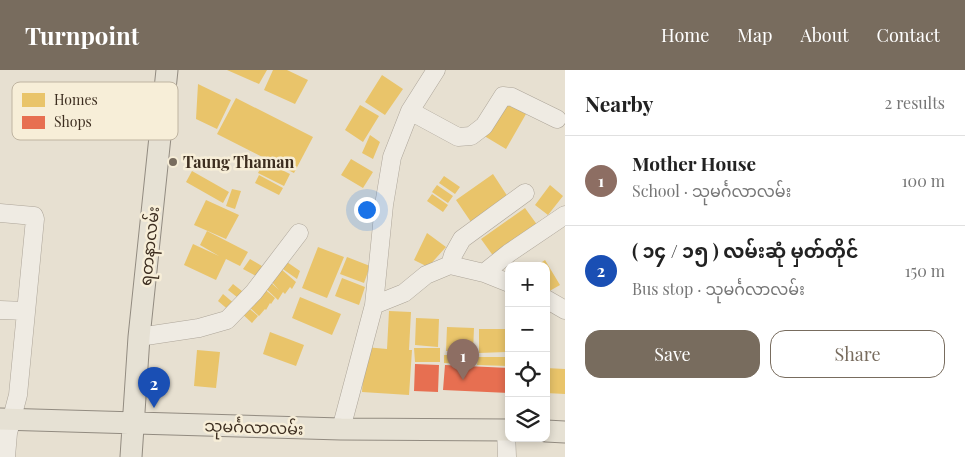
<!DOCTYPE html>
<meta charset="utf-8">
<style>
body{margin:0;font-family:"Playfair Display","Noto Sans Myanmar",serif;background:#f6f6f6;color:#222}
.controls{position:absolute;right:15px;bottom:15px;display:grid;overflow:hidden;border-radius:10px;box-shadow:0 2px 8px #0003}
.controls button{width:45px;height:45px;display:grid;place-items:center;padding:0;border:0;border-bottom:1px solid #e0e0e0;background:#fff;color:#222;font:25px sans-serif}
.you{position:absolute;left:366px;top:139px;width:18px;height:18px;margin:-12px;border:4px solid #fff;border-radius:50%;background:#1a73e8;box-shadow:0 0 0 8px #1a73e833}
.badge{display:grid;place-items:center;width:32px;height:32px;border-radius:50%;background:#786c5e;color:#fff;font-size:16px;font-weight:700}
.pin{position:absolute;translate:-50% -41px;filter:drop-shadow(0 1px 2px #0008)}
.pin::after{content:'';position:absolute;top:26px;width:18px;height:15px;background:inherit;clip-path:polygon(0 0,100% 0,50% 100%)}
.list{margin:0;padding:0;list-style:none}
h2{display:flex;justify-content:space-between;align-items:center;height:65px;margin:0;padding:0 20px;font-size:21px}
h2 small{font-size:16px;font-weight:400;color:#767676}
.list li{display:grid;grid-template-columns:32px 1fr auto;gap:15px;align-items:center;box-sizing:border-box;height:90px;padding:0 20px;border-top:1px solid #e0e0e0}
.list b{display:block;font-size:19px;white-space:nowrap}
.list p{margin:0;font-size:16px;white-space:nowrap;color:#767676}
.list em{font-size:16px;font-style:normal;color:#767676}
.actions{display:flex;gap:10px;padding:15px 20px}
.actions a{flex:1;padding:11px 0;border:1px solid #786c5e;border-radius:15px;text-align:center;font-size:18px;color:#786c5e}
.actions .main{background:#786c5e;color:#fff}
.icon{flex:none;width:28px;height:28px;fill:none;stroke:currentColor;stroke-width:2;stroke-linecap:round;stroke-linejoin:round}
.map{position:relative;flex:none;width:565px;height:387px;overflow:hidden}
header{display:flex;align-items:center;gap:30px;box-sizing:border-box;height:70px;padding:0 25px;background:#786c5e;color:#fff}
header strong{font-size:24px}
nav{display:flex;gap:28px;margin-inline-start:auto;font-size:18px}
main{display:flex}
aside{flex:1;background:#fff}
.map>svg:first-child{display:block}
</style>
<header>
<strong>Turnpoint</strong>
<nav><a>Home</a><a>Map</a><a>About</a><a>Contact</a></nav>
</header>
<main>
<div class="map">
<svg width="565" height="387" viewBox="0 0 565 387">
<rect width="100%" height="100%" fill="#e7e0d1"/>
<path fill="#e9c46a" d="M227,0H267L259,14Z
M273,0H287L308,10L295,34L264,20Z
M382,5L403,19L385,45L365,32Z
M198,14L231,30L217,59L196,49Z
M236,28L313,67L294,103L217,64Z
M505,32L526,44L506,79L481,64Z
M360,35L379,46L363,72L345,60Z
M370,65L380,72L373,89L362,83Z
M351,89L373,102L363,118L341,105Z
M264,91L290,104L284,116L258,103Z
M192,101L229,122L223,133L186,112Z
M493,104L508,127L471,152L456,130Z
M259,105L283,118L279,125L255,113Z
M444,106L460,117L455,124L439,113Z
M437,115L453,126L448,133L432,122Z
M550,115L563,126L548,145L535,135Z
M232,119L241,121L235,139L226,136Z
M432,124L448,135L443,142L427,131Z
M206,130L239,145L226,169L194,155Z
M525,138L538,156L494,187L481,169Z
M207,161L248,182L240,196L226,189L216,210L184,195L193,174L219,186L200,175Z
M427,163L446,177L428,197L414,190Z
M318,177L344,187L327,228L302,218Z
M347,187L370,196L364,213L340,204Z
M250,189L267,199L260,208L243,199Z
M284,190L300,201L297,209L280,197Z
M545,190L560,215L546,223V196H536Z
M281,199L296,212L292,219L290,217L285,224L283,222L278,230L263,216L267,209L279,220L270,210Z
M342,208L365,217L359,235L335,226Z
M233,214L247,225L242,231L228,220Z
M261,216L275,228L271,234L270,233L266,240L265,239L259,246L246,234Z
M223,224L236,235L231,242L218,231Z
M300,227L341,244L332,265L292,248Z
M245,235L258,246L252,253L239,241Z
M389,241L411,242L409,280H412L409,325L362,322L365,277L387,279Z
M416,248L439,249L438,277L415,275Z
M447,257L474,258L473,282L446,281Z
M479,259H506V282L479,283Z
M270,262L304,275L296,296L263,284Z
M414,278H440V292H415Z
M197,280L220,282L216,318L194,316Z
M444,285H474V294L444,293Z
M478,287H508V296L477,295Z
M546,298L565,299V324L546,323Z"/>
<path fill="#e76f51" d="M415,294L439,295L438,322L414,321Z
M445,295L509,298V323L443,320Z"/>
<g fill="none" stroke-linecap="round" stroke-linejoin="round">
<defs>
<path id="minor" d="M410,41L458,67L471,66L484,56L503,26L512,27L557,49
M0,143L34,146L35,149L18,325L8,363L6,387
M450,195L453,185L462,169L525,123
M484,203L509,183L565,145
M546,229L565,240
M374,235L404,223L426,205L450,195L484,203L509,213
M0,240L26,241
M139,267L199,258L227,250L254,222L299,163
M341,359L374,235L384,135L392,87L410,41L436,0
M506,360L507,387"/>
<path id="major" d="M0,349L341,359L509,360
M546,361L565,362
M131,387L139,267L167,0"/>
</defs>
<use href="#minor" stroke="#ada599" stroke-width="19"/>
<use href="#major" stroke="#928b80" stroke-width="23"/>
<use href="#minor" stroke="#efebe3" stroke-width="18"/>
<use href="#major" stroke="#e6e1d4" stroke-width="21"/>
</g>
<circle fill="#786c5e" stroke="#f7eed8" stroke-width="2" cx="173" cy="92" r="5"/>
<g text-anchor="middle" stroke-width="5" stroke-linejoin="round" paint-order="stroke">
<g font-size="16" font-weight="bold" fill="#3d2e20" stroke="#f7eed8" text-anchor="start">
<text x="183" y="98">Taung Thaman</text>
</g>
<g font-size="16" fill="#3d2e20" stroke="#f7eed8">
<text transform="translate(149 176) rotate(-84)" y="6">ရတနာလမ်း</text>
<text transform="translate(254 357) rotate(2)" y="6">သုမင်္ဂလာလမ်း</text>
</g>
</g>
<rect x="12" y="12" width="166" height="58" rx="8" fill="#f7eed8" stroke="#bfb4a1" stroke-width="1"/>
<rect x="22" y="23" width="23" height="14" fill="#e9c46a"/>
<rect x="22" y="46" width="23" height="13" fill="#e76f51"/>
<g font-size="14" fill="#3d2e20">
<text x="54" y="35">Homes</text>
<text x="54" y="57">Shops</text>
</g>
</svg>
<div class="controls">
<button>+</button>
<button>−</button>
<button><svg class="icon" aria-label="locate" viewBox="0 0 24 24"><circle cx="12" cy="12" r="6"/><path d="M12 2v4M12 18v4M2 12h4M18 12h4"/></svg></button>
<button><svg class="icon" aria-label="layers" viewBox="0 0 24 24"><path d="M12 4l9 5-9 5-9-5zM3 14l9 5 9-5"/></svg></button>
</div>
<div class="you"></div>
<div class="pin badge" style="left:463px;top:310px;background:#8d6e63">1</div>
<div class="pin badge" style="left:154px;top:338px;background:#1a4fb4">2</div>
</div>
<aside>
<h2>Nearby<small>2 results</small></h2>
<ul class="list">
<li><span class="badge" style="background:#8d6e63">1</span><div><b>Mother House</b><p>School · သုမင်္ဂလာလမ်း</p></div><em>100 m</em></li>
<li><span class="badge" style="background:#1a4fb4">2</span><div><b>( ၁၄ / ၁၅ ) လမ်းဆုံ မှတ်တိုင်</b><p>Bus stop · သုမင်္ဂလာလမ်း</p></div><em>150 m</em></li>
</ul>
<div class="actions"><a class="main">Save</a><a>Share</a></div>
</aside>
</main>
